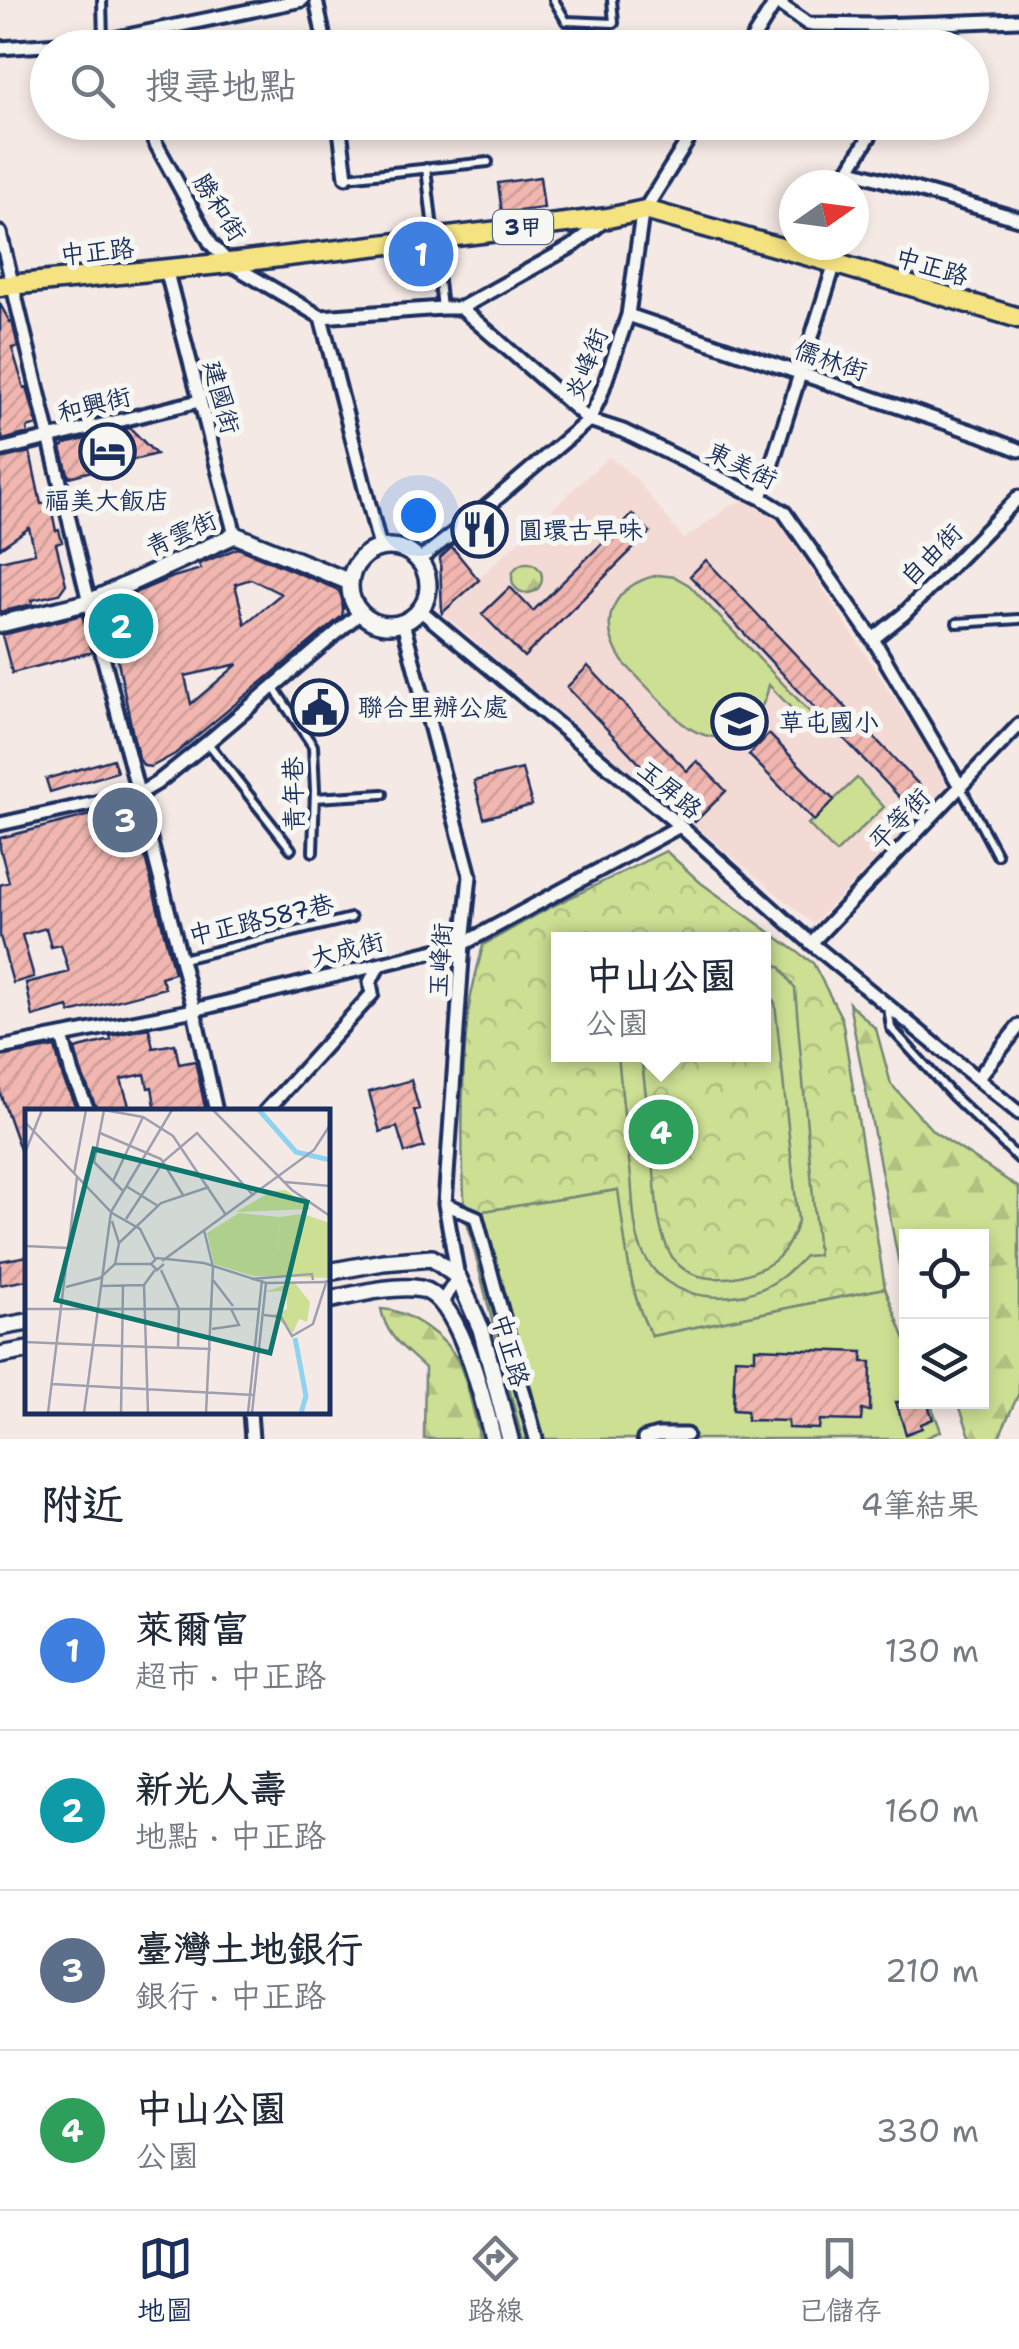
<!DOCTYPE html>
<html lang="zh-TW">
<meta charset="utf-8">
<style>
body{margin:0;font-family:"Shantell Sans","LXGW WenKai TC",sans-serif;background:#f2f2f3;color:#1f2937}
.controls{position:absolute;right:30px;bottom:30px;display:grid;overflow:hidden;border-radius:0px;box-shadow:0 5px 15px #0003}
.controls button{width:90px;height:90px;display:grid;place-items:center;padding:0;border:0;border-bottom:2px solid #e0e1e3;background:#fff;color:#1f2937;font:50px sans-serif}
.compass{position:absolute;left:779px;top:170px;width:90px;height:90px;border-radius:50%;background:#fff;box-shadow:0 5px 15px #0003;rotate:76deg}
.you{position:absolute;left:418px;top:515px;width:35px;height:35px;margin:-25px;border:8px solid #fff;border-radius:50%;background:#1a73e8;box-shadow:0 0 0 15px #1a73e833}
.badge{display:grid;place-items:center;width:65px;height:65px;border-radius:50%;background:#1b2f5e;color:#fff;font-size:32px;font-weight:700}
.pin{position:absolute;translate:-50% -50%;border:5px solid #fff;box-shadow:0 2px 10px #0006}
.popup{position:absolute;left:551px;top:932px;width:220px;height:130px;box-sizing:border-box;display:grid;place-content:center;border-radius:0px;background:#fff;filter:drop-shadow(0 2px 8px #0005);font-size:32px;white-space:nowrap;color:#747a83}
.popup b{font-size:38px;color:#1f2937}
.popup::after{content:'';position:absolute;left:50%;top:100%;margin-left:-20px;border:20px solid transparent;border-top-color:#fff}
.list{margin:0;padding:0;list-style:none}
h2{display:flex;justify-content:space-between;align-items:center;height:130px;margin:0;padding:0 40px;font-size:42px}
h2 small{font-size:32px;font-weight:400;color:#747a83}
.list li{display:grid;grid-template-columns:65px 1fr auto;gap:30px;align-items:center;box-sizing:border-box;height:160px;padding:0 40px;border-top:2px solid #e0e1e3}
.list b{display:block;font-size:38px;white-space:nowrap}
.list p{margin:0;font-size:32px;white-space:nowrap;color:#747a83}
.list em{font-size:32px;font-style:normal;color:#747a83}
.icon{flex:none;width:55px;height:55px;fill:none;stroke:currentColor;stroke-width:2;stroke-linecap:round;stroke-linejoin:round}
.map{position:relative;flex:none;width:1019px;height:1439px;overflow:hidden}
.search{position:absolute;background:#fff;box-shadow:0 5px 15px #0003;left:30px;right:30px;top:30px;height:110px;display:flex;align-items:center;gap:25px;box-sizing:border-box;padding:0 35px;border-radius:55px;color:#747a83;font-size:38px}
.sheet{height:770px;background:#fff}
nav{display:flex;justify-content:space-around;align-items:center;box-sizing:border-box;height:140px;border-top:2px solid #e0e1e3;background:#fff;font-size:28px;color:#747a83}
nav a{display:grid;justify-items:center;gap:5px}
nav .on{color:#1b2f5e}
.map>svg:first-child{display:block}
</style>
<div class="map">
<svg width="1019" height="1439" viewBox="0 0 1019 1439">
<defs>
<pattern id="forest-firs" width="22" height="20" patternUnits="userSpaceOnUse" patternTransform="scale(2.5)"><rect width="22" height="20" fill="#ccdf93"/><path d="M5 1l3.5 6h-7zM16 11l3.5 6h-7z" fill="#afc081"/></pattern>
<pattern id="park-crowns" width="20" height="18" patternUnits="userSpaceOnUse" patternTransform="scale(2.5)"><rect width="20" height="18" fill="#ccdf93"/><path d="M2 6a3 3 0 1 1 6 0M12 15a3 3 0 1 1 6 0" fill="none" stroke="#afc081"/></pattern>
<pattern id="building-hatch" width="6" height="6" patternUnits="userSpaceOnUse" patternTransform="scale(2.5)"><rect width="6" height="6" fill="#f1b6af"/><path d="M-1 1l2-2M0 6l6-6M5 7l2-2" fill="none" stroke="#ce9d99"/></pattern>
</defs>
<rect width="100%" height="100%" fill="#f5e9e5"/>
<filter id="ink" filterUnits="userSpaceOnUse"><feTurbulence type="fractalNoise" baseFrequency=".01" numOctaves="2"/><feDisplacementMap in="SourceGraphic" scale="20" xChannelSelector="R" yChannelSelector="G"/><feConvolveMatrix kernelMatrix="1 2 1 2 8 2 1 2 1" color-interpolation-filters="sRGB"/></filter>
<g filter="url(#ink)">
<path fill="#f4dad5" d="M609,456L636,479L684,539L731,505L741,501L753,502L765,507L776,516L937,764L947,787L813,924L520,680L442,613Z"/>
<path fill="url(#forest-firs)" stroke="#748778" stroke-width="2.5" d="M512 578a15 15 0 1 1 30 0a15 15 0 1 1-30 0Z
M849,1003L876,1029L891,1084L933,1131L1019,1188V1393L998,1439H971L958,1402H982V1236H906V1286L903,1285Z
M381,1309C408,1310 446,1337 458,1361C469,1385 474,1414 480,1439H424L425,1368C404,1348 387,1338 381,1309Z"/>
<path fill="url(#park-crowns)" stroke="#748778" stroke-width="2.5" fill-rule="evenodd" d="M666,851L701,883L813,963L842,1019L885,1288L652,1336C628,1297 625,1235 617,1190L465,1214C461,1148 461,1079 468,1013C471,990 478,967 483,945L549,908ZM558,940H764V1054H558Z"/>
<path fill="#ccdf93" stroke="#748778" stroke-width="2.5" d="M658,575L675,577L689,585L825,728L817,735L769,685C760,730 722,754 682,723L623,662C596,622 612,586 658,575Z
M857,778L884,807L836,853L808,824Z
M764,956L781,968L795,989L818,1255L805,1256C780,1283 756,1297 718,1297C685,1296 658,1283 643,1253C633,1231 633,1201 631,1177C626,1136 622,1095 618,1055H641C646,1093 650,1132 654,1171C656,1196 657,1224 667,1247C669,1253 675,1262 680,1266C695,1280 721,1280 740,1276C774,1267 787,1255 798,1221L775,1003L764,986Z
M618,1190C625,1235 628,1297 652,1336L885,1288L906,1342V1402H930L941,1431L924,1439H522L465,1214Z"/>
<path fill="url(#building-hatch)" stroke="#1b2f5e" stroke-width="2.5" fill-rule="evenodd" d="M540,177L544,208L502,213L498,183Z
M0,304L10,322L12,321L18,347L12,348L24,388L27,387L37,425L27,428L28,433L3,440L0,429Z
M130,428L156,454L69,477L61,448L65,444Z
M30,452L41,504L50,502L56,531L59,530L62,542L56,544L66,584L59,594L32,600L33,604L0,612V561L35,553L29,528L0,548V459Z
M632,514L650,532L524,657L482,614L510,587L533,611Z
M452,547L479,580L442,613L440,558Z
M238,548L334,588L339,591L342,598L343,610L342,616L175,754L151,767L144,766L139,759L133,735L117,656H119L108,611L112,606L139,591L173,577L201,569L199,564ZM251,579L281,594L245,624L235,584ZM238,664L191,704L185,676Z
M706,560L924,790L907,805L690,576Z
M82,615L92,652L12,673L2,635Z
M588,666L687,771L697,761L726,791L695,822L567,687Z
M329,691L336,699L311,720L304,712Z
M769,734L834,800L814,821L749,755Z
M113,759L117,772L50,792L46,779Z
M522,769L532,805L484,818L474,781Z
M114,809L129,815L136,821L174,973L161,977L165,988L70,1013L68,1007L33,1017L26,983L69,972L61,945L51,947L46,928L22,935L34,977L13,983L0,936V885L9,882L0,848V838Z
M149,1028L153,1048L175,1044L179,1064L195,1061L206,1112H156L152,1087L148,1088L145,1074L121,1079L131,1112H98L81,1071L75,1049L111,1040L110,1036Z
M55,1047L63,1078L78,1112H28L26,1166L0,1093V1057Z
M411,1080L419,1109L414,1110L424,1147L405,1153L397,1127L380,1132L369,1092Z
M28,1256V1280L0,1285V1261Z
M755,1348L863,1352L862,1362H871L870,1411L862,1410L861,1421L820,1420L819,1429L788,1428V1421L747,1420V1411L733,1410L735,1358L755,1359Z
M896,1402H927L933,1419L921,1424L922,1428L906,1434Z"/>
<g fill="none" stroke-linecap="round" stroke-linejoin="round">
<defs>
<path id="lane" d="M102,0L103,40
M554,0L566,21L614,23L612,0
M426,168L442,308
M346,177L488,162
M957,623L1019,619
M274,688L313,746L315,790L313,852
M208,743L291,849
M961,788L997,855
M315,798L383,794
M182,959L351,918
M888,1007L891,1028L954,1097L1019,1159"/>
<path id="street" d="M316,0L326,48
M776,2L808,24L875,25L939,23
M0,48L103,41L302,0
M747,48L777,0
M924,48L939,23L1019,20
M144,122L211,244L229,263L321,317L380,547
M339,122L346,177
M848,170L1019,219
M840,185L878,122
M0,233L89,602L194,1010L216,1112
M166,269L235,535
M461,308L589,420L623,431L761,498L784,512L873,639L961,788
M628,315L979,434L1019,450
M321,317L442,308H461L574,245L605,220
M0,450L199,401
M761,498L835,263
M419,560L477,515L589,420L600,397L628,315L642,214L699,122
M420,610L680,826L811,943L1019,1113
M403,623L470,876L463,944L445,1204L458,1277L442,1302
M873,639L904,614L1019,497
M0,824L140,793L157,783L208,742L360,613
M811,943L1019,725
M62,1036L72,1074L89,1112
M0,1048L194,1010L463,944L680,826
M978,1078L1019,1026
M265,1112L372,994L370,982L379,965
M445,1204L476,1217L536,1439
M250,1412L252,1439
M644,1439L657,1435H686"/>
<path id="secondary" d="M350 586a39 39 0 1 1 78 0a39 39 0 1 1-78 0Z
M0,624L89,602L235,535L350,582
M328,1272L383,1262L432,1258L458,1277L481,1329L510,1439
M328,1300C354,1295 394,1284 421,1289C460,1297 484,1404 493,1439
M0,1327L28,1322
M0,1355L28,1350"/>
<path id="primary" d="M0,286L229,263L608,218L645,210L820,259L1019,318"/>
</defs>
<use href="#lane" stroke="#1b2f5e" stroke-width="14"/>
<use href="#street" stroke="#1b2f5e" stroke-width="19"/>
<use href="#secondary" stroke="#1b2f5e" stroke-width="22"/>
<use href="#primary" stroke="#1b2f5e" stroke-width="25"/>
<use href="#lane" stroke="#f6f6f2" stroke-width="6"/>
<use href="#street" stroke="#f6f6f2" stroke-width="11"/>
<use href="#secondary" stroke="#f6f6f2" stroke-width="15"/>
<use href="#primary" stroke="#f5e381" stroke-width="18"/>
</g>
</g>
<defs>
<symbol id="hotel-ring" viewBox="-11 -11 22 22"><circle r="9.5" fill="#f6f6f2" stroke="#1b2f5e" stroke-width="1.5"/><path d="M-6-4.5h1.5V1H6V5H4.5V3h-9V5H-6ZM-4 0a1.8 1.8 0 1 1 3.6 0ZM.5 0V-2.5h3Q6-2.5 6 0Z" fill="#1b2f5e"/></symbol>
<symbol id="restaurant-ring" viewBox="-11 -11 22 22"><circle r="9.5" fill="#f6f6f2" stroke="#1b2f5e" stroke-width="1.5"/><path d="M-5-6h1v4h1v-4h1v4h1v-4h1v5L-1.5 .5V6h-2V.5L-5-1ZM5-6V6H3V1.5H1.5Q1.5-4 5-6Z" fill="#1b2f5e"/></symbol>
<symbol id="civic-ring" viewBox="-11 -11 22 22"><circle r="9.5" fill="#f6f6f2" stroke="#1b2f5e" stroke-width="1.5"/><path d="M-.6-6.5H3V-4.5H.6V-3L4-1V1h2V6H-6V1h2V-1L-.6-3ZM-1.2 2.5V6h2.4V2.5Z" fill="#1b2f5e"/></symbol>
<symbol id="school-ring" viewBox="-11 -11 22 22"><circle r="9.5" fill="#f6f6f2" stroke="#1b2f5e" stroke-width="1.5"/><path d="M0-5L7-2L0 1L-7-2ZM-4 1L0 2.5L4 1V4Q0 6-4 4Z" fill="#1b2f5e"/></symbol>
</defs>
<g fill-rule="evenodd">
<use href="#hotel-ring" x="76" y="420" width="63" height="63"/>
<use href="#restaurant-ring" x="448" y="498" width="63" height="63"/>
<use href="#civic-ring" x="288" y="676" width="63" height="63"/>
<use href="#school-ring" x="708" y="690" width="63" height="63"/>
</g>
<g text-anchor="middle" stroke-width="10" stroke-linejoin="round" paint-order="stroke">
<rect fill="#f6f6f2" stroke="#5d6b8a" stroke-width="2.5" x="493" y="210" width="60" height="34" rx="8"/>
<g font-size="22" font-weight="bold" fill="#1b2f5e">
<text x="523" y="235">3甲</text>
</g>
<g font-size="25" fill="#1b2f5e" stroke="#f6f6f2">
<text transform="translate(220 207) rotate(57)" y="9">勝和街</text>
<text transform="translate(97 251) rotate(-6)" y="9">中正路</text>
<text transform="translate(932 266) rotate(17)" y="9">中正路</text>
<text transform="translate(831 360) rotate(19)" y="9">儒林街</text>
<text transform="translate(586 364) rotate(-69)" y="9">炎峰街</text>
<text transform="translate(222 397) rotate(75)" y="9">建國街</text>
<text transform="translate(94 404) rotate(-14)" y="9">和興街</text>
<text transform="translate(742 465) rotate(26)" y="9">東美街</text>
<text transform="translate(181 533) rotate(-24)" y="9">青雲街</text>
<text transform="translate(931 554) rotate(-45)" y="9">自由街</text>
<text transform="translate(670 789) rotate(40)" y="9">玉屏路</text>
<text transform="translate(293 794) rotate(-91)" y="9">青年巷</text>
<text transform="translate(899 819) rotate(-46)" y="9">平等街</text>
<text transform="translate(261 919) rotate(-13)" y="9">中正路587巷</text>
<text transform="translate(347 949) rotate(-14)" y="9">大成街</text>
<text transform="translate(440 960) rotate(-86)" y="9">玉峰街</text>
<text transform="translate(511 1350) rotate(74)" y="9">中正路</text>
</g>
<g font-size="25" fill="#1b2f5e" stroke="#f6f6f2" text-anchor="start">
<text x="107" y="509" text-anchor="middle">福美大飯店</text>
<text x="518" y="539">圓環古早味</text>
<text x="358" y="716">聯合里辦公處</text>
<text x="779" y="731">草屯國小</text>
</g>
</g>
<g transform="translate(25 1109)">
<rect width="305" height="305" fill="#f5e9e5"/>
<path d="M261,81L286,100L211,103L247,82ZM269,173L285,193L282,213L274,210L268,224L248,206L262,200L261,182L239,183Z" fill="#ccdf93"/>
<path d="M214,104L255,108L253,144H231L228,167L189,155L182,124Z" fill="#ccdf93"/>
<path d="M278,105L305,114V169L228,167L230,144H253L255,108Z" fill="#ccdf93"/>
<path fill="none" stroke="#8ed3f0" stroke-width="5" d="M234,1L271,43L305,51M270,229L281,287L276,304"/>
<path fill="none" stroke="#9e9faf" stroke-width="2.5" d="M188,1L267,81L305,107M0,13L87,104L115,120L130,150M75,24L136,50L158,86M0,44L17,1M49,65L61,1M88,72L118,8M260,73L305,77M101,77L133,97M98,82L69,53L79,1L118,8L148,27L201,106M101,110L139,52L172,24L227,85M87,112L94,134L90,155M179,121L188,158L181,304M94,134L136,94L184,78M0,137L43,139M137,152L289,41L305,16M139,155L132,161L126,155L132,149L179,154L241,174L305,173M136,161L154,200L153,239M226,170L287,165L288,171M188,171L208,197M77,177L119,176M41,178L75,169L90,155H126M0,200H235M239,206L256,208L267,227L288,215L302,171M187,220L214,216L206,200M0,233L69,236M69,236L186,240M27,275L228,286M23,304L52,68M59,304L86,103L147,1M96,304L98,177M123,304L119,176L130,161M223,304L237,171M227,304L241,174"/>
<path fill="#0f766e" fill-opacity="0.15" stroke="#0f766e" stroke-width="5" d="M69,40L282,93L245,244L31,191Z"/>
<rect width="305" height="305" fill="none" stroke="#1b2f5e" stroke-width="5"/>
</g>
</svg>
<div class="controls">
<button><svg class="icon" aria-label="locate" viewBox="0 0 24 24"><circle cx="12" cy="12" r="6"/><path d="M12 2v4M12 18v4M2 12h4M18 12h4"/></svg></button>
<button><svg class="icon" aria-label="layers" viewBox="0 0 24 24"><path d="M12 4l9 5-9 5-9-5zM3 14l9 5 9-5"/></svg></button>
</div>
<svg class="compass" viewBox="-18 -18 36 36"><path d="M0-13l5 13h-10z" fill="#e53935"/><path d="M0 13l5-13h-10z" fill="#747a83"/></svg>
<div class="you"></div>
<div class="pin badge" style="left:421px;top:254px;background:#3f7fe0">1</div>
<div class="pin badge" style="left:121px;top:626px;background:#0f9aa8">2</div>
<div class="pin badge" style="left:125px;top:820px;background:#5c6f8a">3</div>
<div class="pin badge" style="left:661px;top:1132px;background:#2e9e5b">4</div>
<div class="popup"><b>中山公園</b>公園</div>
<div class="search"><svg class="icon" aria-label="search" viewBox="0 0 24 24"><circle cx="10" cy="10" r="6"/><path d="M15 15l6 6"/></svg>搜尋地點</div>
</div>
<section class="sheet">
<h2>附近<small>4筆結果</small></h2>
<ul class="list">
<li><span class="badge" style="background:#3f7fe0">1</span><div><b>萊爾富</b><p>超市 · 中正路</p></div><em>130 m</em></li>
<li><span class="badge" style="background:#0f9aa8">2</span><div><b>新光人壽</b><p>地點 · 中正路</p></div><em>160 m</em></li>
<li><span class="badge" style="background:#5c6f8a">3</span><div><b>臺灣土地銀行</b><p>銀行 · 中正路</p></div><em>210 m</em></li>
<li><span class="badge" style="background:#2e9e5b">4</span><div><b>中山公園</b><p>公園</p></div><em>330 m</em></li>
</ul>
</section>
<nav>
<a class="on"><svg class="icon" aria-label="map" viewBox="0 0 24 24"><path d="M3 6l6-2 6 2 6-2v14l-6 2-6-2-6 2zM9 4v14M15 6v14"/></svg>地圖</a>
<a><svg class="icon" aria-label="directions" viewBox="0 0 24 24"><path d="M12 3l9 9-9 9-9-9zM9 14v-3h6M13 9l2 2-2 2"/></svg>路線</a>
<a><svg class="icon" aria-label="saved" viewBox="0 0 24 24"><path d="M7 4h10v16l-5-4-5 4z"/></svg>已儲存</a>
</nav>
